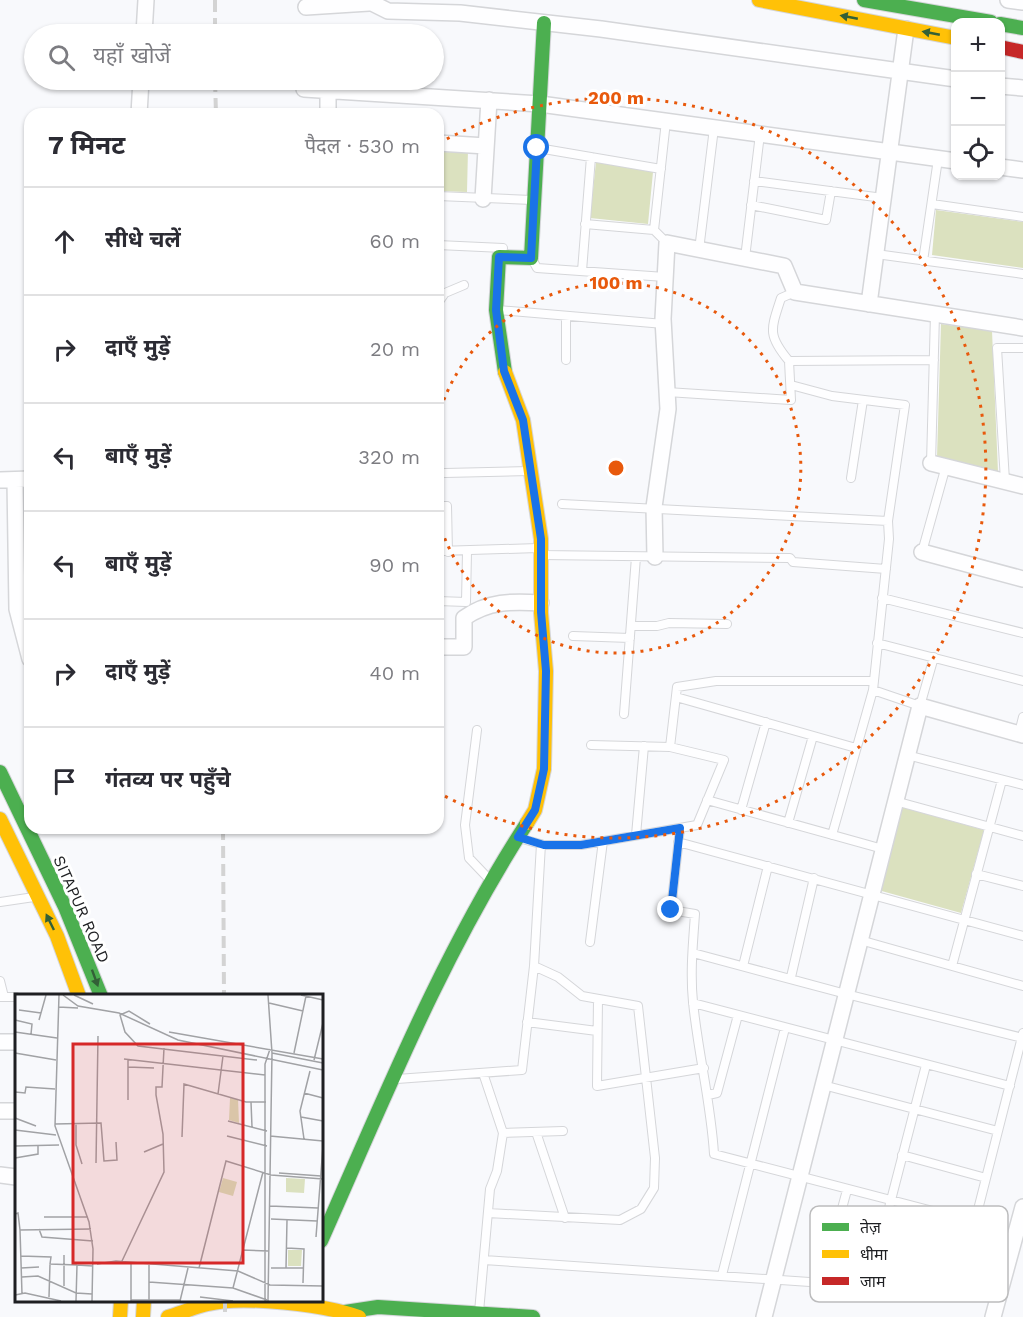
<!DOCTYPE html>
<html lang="hi">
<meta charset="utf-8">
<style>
body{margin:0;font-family:"Work Sans","Noto Sans Devanagari",sans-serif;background:#f7f7f7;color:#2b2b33}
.controls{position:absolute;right:18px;top:18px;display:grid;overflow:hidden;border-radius:12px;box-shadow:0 2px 4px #0004}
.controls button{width:54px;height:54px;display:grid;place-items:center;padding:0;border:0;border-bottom:2px solid #e1e1e2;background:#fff;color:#2b2b33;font:30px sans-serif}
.stop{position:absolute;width:18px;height:18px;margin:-14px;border:4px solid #1a73e8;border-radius:50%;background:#fff}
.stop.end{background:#1a73e8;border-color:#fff;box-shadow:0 2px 6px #0008}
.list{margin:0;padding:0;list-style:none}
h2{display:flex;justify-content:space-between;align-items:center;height:78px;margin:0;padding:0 24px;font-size:26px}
h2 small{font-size:20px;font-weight:400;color:#7c7c81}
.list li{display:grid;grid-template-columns:39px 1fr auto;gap:18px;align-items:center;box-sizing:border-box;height:108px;padding:0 24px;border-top:2px solid #e1e1e2}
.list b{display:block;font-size:22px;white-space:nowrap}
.list em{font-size:20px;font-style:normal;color:#7c7c81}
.icon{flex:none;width:33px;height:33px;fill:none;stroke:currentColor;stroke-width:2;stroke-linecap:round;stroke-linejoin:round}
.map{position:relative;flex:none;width:1023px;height:1317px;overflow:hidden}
.search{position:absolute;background:#fff;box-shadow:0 2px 4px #0004;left:24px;top:24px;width:420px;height:66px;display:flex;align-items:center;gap:15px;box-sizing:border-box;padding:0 21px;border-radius:33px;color:#7c7c81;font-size:22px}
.panel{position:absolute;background:#fff;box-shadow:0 2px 4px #0004;left:24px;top:108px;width:420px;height:726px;border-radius:18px}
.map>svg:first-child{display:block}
</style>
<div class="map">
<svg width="1023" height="1317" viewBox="0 0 1023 1317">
<rect width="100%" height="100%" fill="#f8f9fc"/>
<path fill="#dbe1bf" d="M438,148L468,149L467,192L438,191Z
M596,162L653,172L648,224L590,218Z
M936,210L1023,222V268L932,255Z
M941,324L992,331L998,472L937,457Z
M901,807L984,830L961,913L878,890Z"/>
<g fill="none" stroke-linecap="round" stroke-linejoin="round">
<defs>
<path id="lane" d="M538,148L661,169
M754,181L883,198
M438,196L532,200
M932,204L1023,217
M751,205L826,220L831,191
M585,224L654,230L667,243
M654,230L666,121
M438,245L503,248
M699,250L714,128
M876,254L1023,274
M745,258L760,134
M532,259L537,268L665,277
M923,261L938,159
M582,271L591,157
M795,292L781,298C771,329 767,335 789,361L934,360
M438,303L445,293L464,285
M498,310L664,324
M566,360V316
M791,385L832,396L905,405L888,521L889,539L873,690L832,835
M667,392L791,400L789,361
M931,463L935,314
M445,473L530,471
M851,478L863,400
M1005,481L997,348H1023
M562,504L888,521
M438,506H447L448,552
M438,551L538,548
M922,552L946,466
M541,555L790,558L793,562L886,569
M882,598L1023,633
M438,601L466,602L467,552
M631,626H657L669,623L727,624
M573,636L630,638
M877,643L1023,681
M873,690L920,706L934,657
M676,697L856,748
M624,714L636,557
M477,730L465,825L469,858L489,879
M1019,733L1023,717
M670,747L677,687L716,681H873
M907,755L1023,785
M707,800L883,849
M895,801L1023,836
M741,810L766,722
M788,823L813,736
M680,828L671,910L695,914C693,943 690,972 693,1002C698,1053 711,1103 714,1154L975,1222
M636,835L644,746
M519,838L544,845H581L697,825L724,760L670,747L591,745
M678,842L1023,936
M976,874L1023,886
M0,902L34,897
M860,940L1023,986
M590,942L603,841
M693,953L846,994L1023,1038
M743,966L768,866
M952,966L1002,780
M791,977L814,878
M0,981L4,997
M0,997H16
M598,999L597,1086L704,1068
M693,1003L1010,1086
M527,1022L597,1031
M397,1079L522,1070L534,966L541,844
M823,1085L998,1131
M708,1095L717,1093L738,1015
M536,1132L565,1218
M503,1133L563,1131
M902,1155L986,1178
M488,1213L620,1220L641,1209L654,1188L655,1158L638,1006L582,996L558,977L534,966
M879,1245L963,1269
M484,1260L957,1292L1023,1033
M722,1275L785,1028
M822,1282L847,1190
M869,1285L926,1065
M479,1312L490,1189L497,1171L503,1133L483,1073"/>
<path id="street" d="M366,0L388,11L460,13L601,29L956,79
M1008,0L1023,2
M306,7L369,3
M144,34L146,0
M1000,86L1023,88
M304,89L540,104L956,161
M328,90V114
M139,114L141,80
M438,143L486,146
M1000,167L1023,170
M483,199L489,100
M869,304L906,29
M931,463L1023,486
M0,480L30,479
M15,480L17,609L30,659
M922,552L1023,579
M655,557L654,507L668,409L663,319L667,243L784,266L795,292L1023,328
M438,647H464V618C488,601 512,601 541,603
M0,1042H16
M0,1111H16
M0,1175L16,1177
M764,1317L920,706L1023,735
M993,1317L1023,1207"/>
<path id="fast" d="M864,0L991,22
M1000,24L1023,28
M505,372L496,310L499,257L531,258L544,23
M0,772L65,907L101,996
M321,1241C384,1099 442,954 527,823
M345,1312L378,1307L533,1317"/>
<path id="slow" d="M759,0L956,38
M505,372L523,420L541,539V613L546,671L544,769L535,810L527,823
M0,819L57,936L79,996
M120,1317L121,1300
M143,1317L144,1300
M168,1317C181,1313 194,1307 208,1304C242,1295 326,1305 359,1317"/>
<path id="jam" d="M1000,47L1023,52"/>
</defs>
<use href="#lane" stroke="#d5d6d9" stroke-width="10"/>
<use href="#street" stroke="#d5d6d9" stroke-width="18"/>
<use href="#fast" stroke="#d5d6d9" stroke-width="16"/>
<use href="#slow" stroke="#d5d6d9" stroke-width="16"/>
<use href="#jam" stroke="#d5d6d9" stroke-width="16"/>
<use href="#lane" stroke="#fefeff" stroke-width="8"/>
<use href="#street" stroke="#fefeff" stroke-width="15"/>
<use href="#fast" stroke="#4caf50" stroke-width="14"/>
<use href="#slow" stroke="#ffc107" stroke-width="14"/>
<use href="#jam" stroke="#c62828" stroke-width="14"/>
<path stroke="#d3d3d3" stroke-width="4" stroke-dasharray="12 6" stroke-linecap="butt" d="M215,0V34
M215,80L216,114
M223,828L224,996
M225,1300V1317"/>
</g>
<defs><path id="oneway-solid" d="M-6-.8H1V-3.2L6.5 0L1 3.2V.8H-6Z" transform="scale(1.5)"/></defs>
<g fill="#336037">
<use href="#oneway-solid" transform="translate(849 17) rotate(-169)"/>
<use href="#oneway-solid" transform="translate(931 33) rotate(-169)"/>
<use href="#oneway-solid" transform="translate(50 922) rotate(-116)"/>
<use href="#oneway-solid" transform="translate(95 978) rotate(70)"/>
</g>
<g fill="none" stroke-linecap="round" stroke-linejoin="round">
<path stroke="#1a73e8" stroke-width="8" d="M537,148L531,258L499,257L496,310L504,371L523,420L541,539V612L546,671L544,769L535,810L518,837L544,845H581L680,828L671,910"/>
</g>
<g fill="none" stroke="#e8590c" stroke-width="3" stroke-dasharray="3 6">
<path d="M438 417A185 185 0 1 1 438 519"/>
<path d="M439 143A370 370 0 1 1 439 793"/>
</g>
<g text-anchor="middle" stroke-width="6" stroke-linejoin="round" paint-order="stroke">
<g font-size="16" fill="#1e1f22" stroke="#fff">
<text transform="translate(82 909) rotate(66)" y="6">SITAPUR ROAD</text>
</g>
</g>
<g transform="translate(15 994)">
<rect width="308" height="308" fill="#f8f9fc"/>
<path d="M215,104L223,105L224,129L214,126ZM208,184L222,188L218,202L204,198ZM271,184L290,185L289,199L271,198ZM273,256H287L286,272H273Z" fill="#dbe1bf"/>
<path fill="none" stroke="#a1a2a5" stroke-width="1.5" d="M44,1L40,132L74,228L78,255L77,307M48,1L63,12L104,19L163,46L308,76M59,1L78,10M286,1L308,6M254,9L288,17M43,13L63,14M4,16L26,19M0,26L17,30L16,40M24,26L31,1M135,30L114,17L105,21L110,38L123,52L242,66M0,38L42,44M154,38L308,65M0,59L41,66M257,59L308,69M279,59L291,2M109,65L250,81M113,65V106M299,66L308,29M113,73L139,74M0,98L10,99L11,93L40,95M289,99L308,104M203,100L208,62M236,108L237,133M286,123L308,127M0,124L21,132M213,127L252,137M40,130L86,129L89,167L102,166L101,148M61,130V151L67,170M0,136L41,141M212,142L252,152M255,142L308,147M167,143L169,90L231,108H251M289,145L285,117L295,77M0,152L44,151M129,158L148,150M0,164L23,160V151M81,169L83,42M264,179L306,182M255,212L303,214M0,220L3,219L5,236L76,235M29,223H73M256,225L302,227M24,235L27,243L78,247M5,236L7,300M301,243L308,152M272,254L289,255L288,289M227,256L253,257M6,262L36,263L35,270L62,271M107,267L149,178L148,140L141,101V93H147L149,54M116,268V307M82,270L101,267L223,277L255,291L308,292M6,274L24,273M184,274L211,167L256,181L308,185M256,274H288M271,274L272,226M7,283L23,282L61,299L77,300M134,288L218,294L252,306M49,292V261M218,294L248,178M0,301L10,299L46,307M34,303L35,270M185,303L218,307M116,306H165M134,306V271M61,307L62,271L78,272M165,307L173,274M250,307V70L255,55M253,307L257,59L253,1"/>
<path fill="#d62828" fill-opacity="0.15" stroke="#d62828" stroke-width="3" d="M58,50H228V269H58Z"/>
<rect width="308" height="308" fill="none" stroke="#1e1f22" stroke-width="3"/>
</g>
<rect x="810" y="1206" width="198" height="96" rx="9" fill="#fff" stroke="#bcbcbd" stroke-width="1.5"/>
<rect x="822" y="1223" width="27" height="8" fill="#4caf50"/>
<rect x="822" y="1250" width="27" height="8" fill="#ffc107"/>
<rect x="822" y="1277" width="27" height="8" fill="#c62828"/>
<g font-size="16" fill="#1e1f22">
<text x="860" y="1233">तेज़</text>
<text x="860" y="1260">धीमा</text>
<text x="860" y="1287">जाम</text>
</g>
<circle cx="616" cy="468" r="9" fill="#e8590c" stroke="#fff" stroke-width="3"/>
<g font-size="18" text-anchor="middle" font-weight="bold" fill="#e8590c" stroke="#fff" stroke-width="6" stroke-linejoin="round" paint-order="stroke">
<text x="616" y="104">200 m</text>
<text x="616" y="289">100 m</text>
</g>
</svg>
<div class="controls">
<button>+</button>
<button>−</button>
<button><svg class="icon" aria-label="locate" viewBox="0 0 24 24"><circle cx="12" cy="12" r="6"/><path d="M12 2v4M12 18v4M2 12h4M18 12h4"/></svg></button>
</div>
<div class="stop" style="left:537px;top:148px"></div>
<div class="stop end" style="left:671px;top:910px"></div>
<div class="search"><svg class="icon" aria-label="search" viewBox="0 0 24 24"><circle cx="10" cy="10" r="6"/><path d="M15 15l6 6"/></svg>यहाँ खोजें</div>
<section class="panel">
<h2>7 मिनट<small>पैदल · 530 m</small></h2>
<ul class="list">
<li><svg class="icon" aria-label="ahead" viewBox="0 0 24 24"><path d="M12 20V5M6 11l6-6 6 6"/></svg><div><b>सीधे चलें</b></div><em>60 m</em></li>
<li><svg class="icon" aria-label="right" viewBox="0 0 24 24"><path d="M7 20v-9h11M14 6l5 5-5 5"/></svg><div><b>दाएँ मुड़ें</b></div><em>20 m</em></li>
<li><svg class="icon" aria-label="left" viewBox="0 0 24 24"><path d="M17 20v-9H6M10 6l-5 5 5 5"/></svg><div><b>बाएँ मुड़ें</b></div><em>320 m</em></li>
<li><svg class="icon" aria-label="left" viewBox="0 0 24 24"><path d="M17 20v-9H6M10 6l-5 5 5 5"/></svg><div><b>बाएँ मुड़ें</b></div><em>90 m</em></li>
<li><svg class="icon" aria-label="right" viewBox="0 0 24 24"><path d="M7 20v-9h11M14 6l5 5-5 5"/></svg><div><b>दाएँ मुड़ें</b></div><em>40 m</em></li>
<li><svg class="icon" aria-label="arrive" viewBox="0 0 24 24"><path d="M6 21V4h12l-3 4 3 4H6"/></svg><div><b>गंतव्य पर पहुँचे</b></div></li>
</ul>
</section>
</div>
